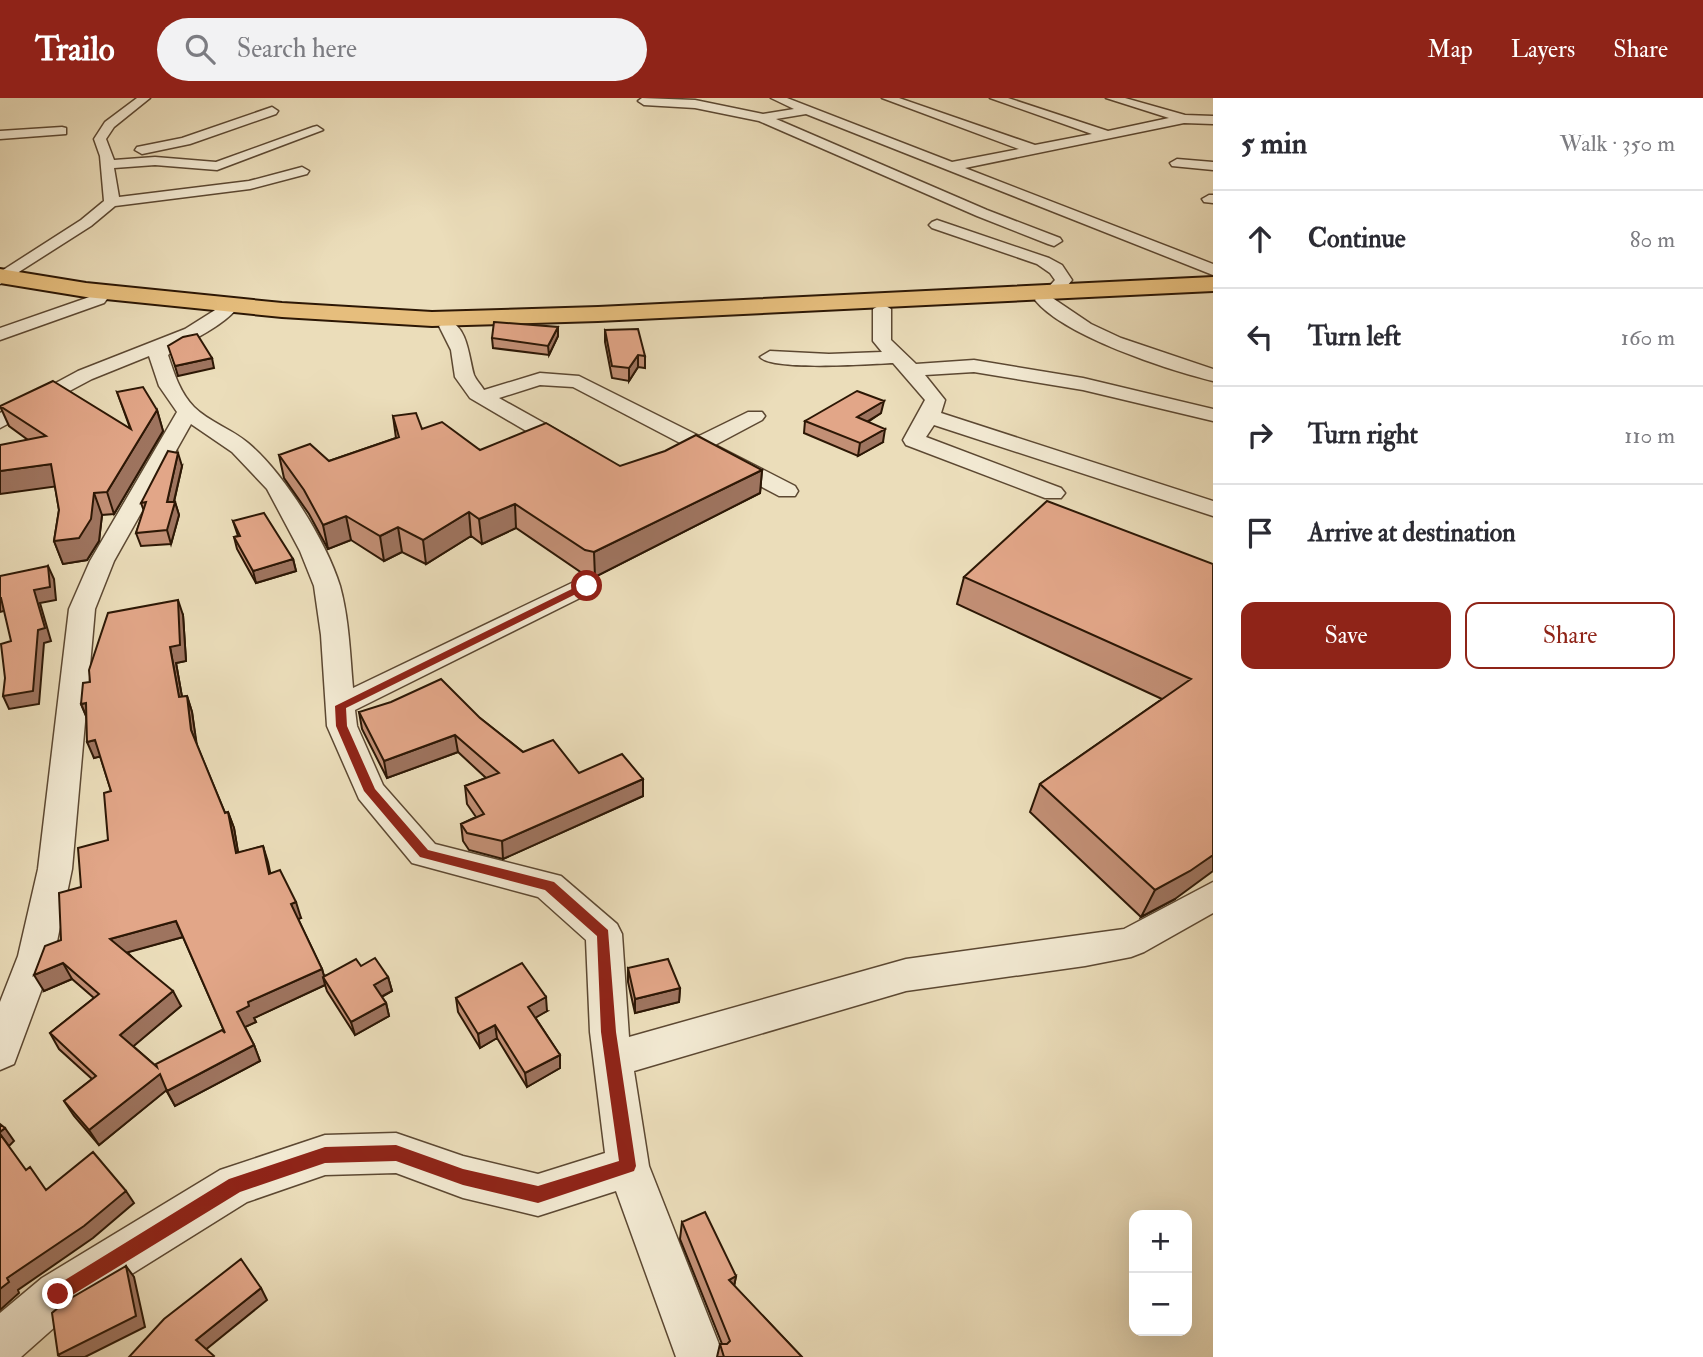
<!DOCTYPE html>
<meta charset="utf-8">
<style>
body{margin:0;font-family:"IM FELL Double Pica",serif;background:#f2f2f3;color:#2b2b33}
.controls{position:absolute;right:21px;bottom:21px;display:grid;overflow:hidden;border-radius:14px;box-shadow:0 7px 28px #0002}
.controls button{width:63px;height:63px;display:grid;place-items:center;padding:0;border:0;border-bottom:2px solid #e1e1e2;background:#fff;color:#2b2b33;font:35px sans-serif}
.stop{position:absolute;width:21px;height:21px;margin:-16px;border:5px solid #8f2418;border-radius:50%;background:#fff}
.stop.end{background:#8f2418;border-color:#fff;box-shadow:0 2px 7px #0008}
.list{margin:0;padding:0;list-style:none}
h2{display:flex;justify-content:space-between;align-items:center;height:91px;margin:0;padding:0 28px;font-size:30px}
h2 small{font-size:23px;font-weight:400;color:#7c7c81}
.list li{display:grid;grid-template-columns:46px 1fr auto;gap:21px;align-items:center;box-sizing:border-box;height:98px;padding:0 28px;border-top:2px solid #e1e1e2}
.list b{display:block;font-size:26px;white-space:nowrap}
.list em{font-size:23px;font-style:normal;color:#7c7c81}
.actions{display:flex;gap:14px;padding:21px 28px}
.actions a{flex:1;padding:16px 0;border:2px solid #8f2418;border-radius:14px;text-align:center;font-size:24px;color:#8f2418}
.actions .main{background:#8f2418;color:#fff}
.icon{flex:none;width:38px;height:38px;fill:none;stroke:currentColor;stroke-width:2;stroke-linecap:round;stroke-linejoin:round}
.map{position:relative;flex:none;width:1213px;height:1259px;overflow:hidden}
header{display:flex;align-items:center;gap:42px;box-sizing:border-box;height:98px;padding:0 35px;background:#8f2418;color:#fff}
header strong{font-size:33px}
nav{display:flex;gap:38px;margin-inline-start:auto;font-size:24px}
.search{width:490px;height:63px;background:#f2f2f3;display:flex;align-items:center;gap:18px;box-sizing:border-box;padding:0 24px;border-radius:38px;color:#7c7c81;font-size:26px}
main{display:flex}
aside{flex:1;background:#fff}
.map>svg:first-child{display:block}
</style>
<header>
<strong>Trailo</strong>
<div class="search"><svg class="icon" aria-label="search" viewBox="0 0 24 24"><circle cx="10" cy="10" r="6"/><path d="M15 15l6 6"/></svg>Search here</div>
<nav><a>Map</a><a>Layers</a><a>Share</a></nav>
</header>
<main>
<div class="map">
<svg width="1213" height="1259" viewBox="0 0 1213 1259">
<rect width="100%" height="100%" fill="#ebddba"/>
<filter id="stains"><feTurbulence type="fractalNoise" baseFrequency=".00286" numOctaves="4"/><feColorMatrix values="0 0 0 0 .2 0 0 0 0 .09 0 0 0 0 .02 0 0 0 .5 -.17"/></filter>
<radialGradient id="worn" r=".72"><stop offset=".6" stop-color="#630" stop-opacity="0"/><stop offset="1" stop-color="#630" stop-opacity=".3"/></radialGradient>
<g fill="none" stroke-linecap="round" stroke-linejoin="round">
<defs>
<path id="minor" d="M137,0H150L114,29L106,41L114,62L155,59L216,64L313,29L317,28L323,32L217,72L155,67L114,70L119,99L249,83L302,69L309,73L307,76L250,91L115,108L91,128L0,186V174L81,122L104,103L100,58L94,41L105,24Z
M642,0L695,2L763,16L794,11L771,0H787L952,64L1019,51L882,0H899L1035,47L1092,36L990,0H1008L1108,33L1169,20L1106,0H1125L1185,17L1213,18V26L1184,25L965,70L1213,166V177L806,16L776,21L987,112L1060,140L1062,143L1054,148L1048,146L977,118L759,23L695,10L644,7L638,3Z
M272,9L278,13L276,16L190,46L142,56L135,52L137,49L182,40Z
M62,29L66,30V36L0,41V33Z
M1177,61L1213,64V72L1172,68L1170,65Z
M1209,97H1213V105L1204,104L1202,101Z
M937,122L1049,160L1062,167L1072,182L1059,198L1051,199L1091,226L1121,240L1213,271V283C1168,272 1064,238 1035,202L1038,198L1047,197L1044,194L1055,182L1050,175L1037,166L932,130L929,127L932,124Z
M98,196L107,201L104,205L0,242V230Z
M231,202L240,207C222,230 191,241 168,257C174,275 180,295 194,309C209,324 232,331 248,345C284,375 326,443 340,488C349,521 350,556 353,590L578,482L587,479L596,482L600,487L596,492L355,612L357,628L383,687L435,746L561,778L617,826L622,836L629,939L906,861L1124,831L1213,784V815L1144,854L1131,859L1085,868L906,893L634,973L649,1068L724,1259H676L616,1093L538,1118L463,1100L396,1075L325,1077L247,1104L74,1212L21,1259H0V1215L42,1180L220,1072L325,1037L396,1035L463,1058L538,1076L605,1055L590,934L586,842L538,799L412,765L359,701L327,628L321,537L314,488L300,453L267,391L232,354L191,326L114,463L95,511L72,771L54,858L14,966L0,972V904L18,858L38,771L69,511L90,463L177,314L159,288L149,258L92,281L0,330V315L78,273L185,231Z
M882,206L891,211V242L916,266L974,262L1083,280L1213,311V323L1083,292L974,274L925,277L945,302L941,315L1213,403V418L934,327L926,339L1061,390L1065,395L1061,400H1045L906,347L903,342L925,302L893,265C871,266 772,273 760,259L770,253L829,256L882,254L873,243V211Z
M448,223C468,228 469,261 474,277C476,282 481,287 484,292L540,275L579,278L699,338L748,314H762L765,318L762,322L715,347L795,388L798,393L795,398H779L698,355L680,365H664L661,360L664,355L682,346L573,289L540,287L499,300L578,344L581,349L578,354H562L470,300L455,279L451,252L439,228Z"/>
<path id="highway" d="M0,171L86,185L282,205L432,214L598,209L1213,179V193L598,223L432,228L282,219L86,199L0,185Z"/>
</defs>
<use href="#minor" stroke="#5c4832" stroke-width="3"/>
<use href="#highway" stroke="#2c1705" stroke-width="4"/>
<use href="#minor" fill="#f2e9d2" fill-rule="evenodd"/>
<use href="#highway" fill="#e6be7d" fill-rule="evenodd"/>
</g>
<path fill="#c28f75" stroke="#2c1705" stroke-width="2" fill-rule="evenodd" d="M558,229V238L549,257L493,250L492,240Z
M605,232L645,258V270L638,269L629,283L612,280L605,244Z
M117,294L157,312L163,333L114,416L102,417L99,443L87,462L63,466L54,443L59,412L55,388L28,342L9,328L0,308L130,330Z
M881,315L868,324L883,344L858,358L804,335L805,323Z
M393,318L422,331L480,352L620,368L762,372L760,395L595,479L585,477L516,430L482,446L471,438L426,466L402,454L384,463L351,442L328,451L309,416L284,380L279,357L329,363L396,340Z
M182,368L174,404H175L179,417L171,446L141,448L136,435L144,413L141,405Z
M233,423L293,461L296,473L256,485L237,451L234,439L238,438Z
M1213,466L1175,801L1141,819L1030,714L1040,686L1162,601L957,506L964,479Z
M183,517L186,563L176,565L182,599L187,598L192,614L196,645L225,715L228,714L234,730L238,755L263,748L270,776L301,820L298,821L322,871L324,878L361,868L388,879L392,893L382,899L386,905L389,918L355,937L327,893L325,887L254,920L256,924L245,929L254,947L260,963L175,1008L166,992L99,1047L74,1018L64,1003L92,981L59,951L50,935L94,900L72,881L44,893L81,789L108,742L111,693L100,658L94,660L86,618L81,606L90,584ZM183,839L225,935L157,969L133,948L181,908L127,854Z
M359,614L480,620L523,654L579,675L643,681V698L503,761L469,752L463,743L461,726L476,719L467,706L465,688L486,680L458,654L387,680L362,631Z
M628,870L680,890L679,904L635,915L628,884Z
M456,900L547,913L535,919L560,957V970L527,989L497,940L480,950L458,914Z
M682,1124L736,1178L734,1188L802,1259H717L720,1246H722L680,1141Z"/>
<path fill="#9e745f" stroke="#2c1705" stroke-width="2" d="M558,229V238L549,257L548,248Z
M638,257V269L629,283V270Z
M212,260L214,270L178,278L175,268Z
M884,303L881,315L855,331L857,319Z
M157,312L163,333L114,416L107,394Z
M885,331L883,344L858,358L860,345Z
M178,355L182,368L171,416L175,404L179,417L171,446L167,432V404Z
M51,366L59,388L0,396V373Z
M762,372L760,395L595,479L594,454Z
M94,395L102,417L99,443L87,462L63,466L54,443Z
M515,406L516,430L482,446L479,421Z
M469,414L471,438L426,466L423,442Z
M346,418L351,442L328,451L323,427Z
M398,429L402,454L384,463L380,438Z
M293,461L296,473L256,485L253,473Z
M48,468L54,481L56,502L40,505L51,543L44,545L39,606L9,611L3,598L34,492Z
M0,500H1L7,512L0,514Z
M178,502L183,517L186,563L176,565L185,616L179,599L170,549Z
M187,598L192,614L197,648L191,632Z
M86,605L88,622L81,606Z
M455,637L458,654L387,680L384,663Z
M95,642L102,658L94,660L87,644Z
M643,681V698L503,761L502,743Z
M228,714L234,730L241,771L236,755Z
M263,748L268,764L274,793L269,776Z
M1213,757V773L1175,801L1141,819L1155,792Z
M296,804L301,820L296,822L291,806Z
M176,823L183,839L118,857L110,841Z
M63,865L72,881L44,893L34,877Z
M322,871L326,885L323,879L325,887L254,920L256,924L243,930L237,914L248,904Z
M388,879L392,893L377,901L374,887Z
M680,890L679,904L635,915V901Z
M173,893L181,908L129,952L120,937Z
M546,899L547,913L530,923L528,909Z
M386,905L389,918L355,937L351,924Z
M495,927L497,940L480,950L478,936Z
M254,947L260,963L175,1008L167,993Z
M560,957V970L527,989L525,975Z
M160,976L168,991L99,1047L89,1032Z
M5,1030L14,1043L9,1048L0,1036V1034Z
M126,1093L134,1105L93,1140L18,1192L19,1195L0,1212V1191L7,1180Z
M126,1168L134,1179L145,1229L85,1259H60L58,1257Z
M736,1178L733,1194L729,1182Z
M261,1190L267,1202L204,1253L196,1242Z"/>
<path fill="#e2a688" stroke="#2c1705" stroke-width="2" fill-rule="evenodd" d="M494,224L558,229L548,248L492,240Z
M638,231L645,258L638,257L629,270L612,268L605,232Z
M197,236L212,260L175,268L168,248L183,239Z
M53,283L131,331L117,294L143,289L157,312L107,394L94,395L91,421L79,440L54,443L59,412L51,366L0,373V347L46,338L0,308Z
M857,293L884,303L857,319L885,331L860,345L805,323Z
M416,315L422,331L442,324L480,352L546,325L620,368L665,353L696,337L762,372L594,454L585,452L515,406L479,421L469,414L423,442L398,429L380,438L346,418L323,427L304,392L279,357L310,346L329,363L399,339L393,318Z
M168,353L178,355L167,404H175L167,432L136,435L146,404L141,405Z
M1047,403L1213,466V757L1190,773L1155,792L1040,686L1191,581L964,479Z
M264,415L293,461L253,473L234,439L240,438L233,423Z
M48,468L50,489L34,492L45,530L38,532L33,593L3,598L5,580L1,546L11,543L1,500H0V478Z
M178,502L180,547L170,549L179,599L187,598L191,632L225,715L228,714L236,755L263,748L269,776L280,772L296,804L291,806L322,871L248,904L249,908L237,914L254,947L167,993L160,976L89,1032L64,1003L96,978L50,935L99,896L63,865L34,877L45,848L61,842L59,795L81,789L78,750L108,742L104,695L111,693L95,642L87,644L86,605L81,606L83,585L90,584L89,572L108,515ZM176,823L225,935L222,932L156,966L157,969L120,937L173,893L110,841Z
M441,581L480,620L523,654L553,642L579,675L622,656L643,681L502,743L467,735L461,726L484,716L465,688L499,675L455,637L384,663L359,614L391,604Z
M375,860L388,879L374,887L386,905L351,924L323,879L356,861L361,868Z
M668,861L680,890L635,901L628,870Z
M522,865L546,899L528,909L560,957L525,975L495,927L478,936L456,900Z
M0,1026L5,1030L0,1034Z
M0,1036L26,1072L30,1069L46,1092L93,1054L126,1093L84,1128L7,1180L9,1184L0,1191Z
M705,1114L736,1178L729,1182L802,1259H724L720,1246H727L730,1243L682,1124Z
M241,1161L261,1190L196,1242L214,1258L213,1259H129L164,1221Z
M126,1168L136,1218L58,1257L52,1215L66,1203Z"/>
<path fill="#8f2418" d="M584,485L592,488L346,610L347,628L375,691L428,752L554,784L608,832L616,934L636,1068L634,1073L538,1105L463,1087L396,1063L325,1065L240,1094L64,1202L58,1205L52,1202L49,1196L52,1190L229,1081L325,1049L396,1047L463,1071L538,1088L619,1063L601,934L597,838L545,792L420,759L364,693L336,628L335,608Z"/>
<rect width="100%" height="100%" filter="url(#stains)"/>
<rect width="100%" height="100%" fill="url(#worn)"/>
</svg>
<div class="controls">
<button>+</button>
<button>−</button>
</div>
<div class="stop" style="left:587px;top:488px"></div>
<div class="stop end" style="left:58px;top:1196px"></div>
</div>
<aside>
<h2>5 min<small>Walk · 350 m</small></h2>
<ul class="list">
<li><svg class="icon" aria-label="ahead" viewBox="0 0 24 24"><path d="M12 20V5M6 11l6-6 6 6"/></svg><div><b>Continue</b></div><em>80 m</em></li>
<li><svg class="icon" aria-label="left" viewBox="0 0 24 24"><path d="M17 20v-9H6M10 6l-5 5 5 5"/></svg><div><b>Turn left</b></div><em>160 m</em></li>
<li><svg class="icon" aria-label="right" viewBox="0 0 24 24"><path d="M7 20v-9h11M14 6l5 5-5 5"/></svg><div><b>Turn right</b></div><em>110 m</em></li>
<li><svg class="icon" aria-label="arrive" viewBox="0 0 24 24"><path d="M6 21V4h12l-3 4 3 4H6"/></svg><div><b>Arrive at destination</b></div></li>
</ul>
<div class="actions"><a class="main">Save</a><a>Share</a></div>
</aside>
</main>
